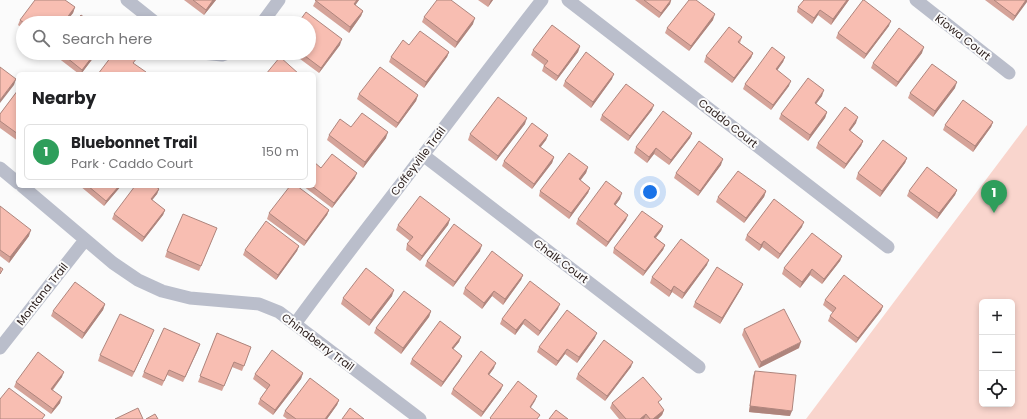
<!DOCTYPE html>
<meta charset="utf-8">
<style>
body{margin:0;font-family:Poppins,sans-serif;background:#f6f6f6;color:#202124}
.controls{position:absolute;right:12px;bottom:12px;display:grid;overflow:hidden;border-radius:6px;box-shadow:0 2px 6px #0003}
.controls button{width:36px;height:36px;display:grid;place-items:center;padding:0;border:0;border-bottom:1px solid #e0e0e0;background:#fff;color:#202124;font:20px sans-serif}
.you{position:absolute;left:650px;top:192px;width:14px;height:14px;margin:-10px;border:3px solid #fff;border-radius:50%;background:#1a73e8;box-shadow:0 0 0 6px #1a73e833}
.badge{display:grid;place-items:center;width:26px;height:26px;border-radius:50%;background:#111827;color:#fff;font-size:13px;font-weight:700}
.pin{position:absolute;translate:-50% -33px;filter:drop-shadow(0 1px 2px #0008)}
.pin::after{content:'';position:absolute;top:21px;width:14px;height:12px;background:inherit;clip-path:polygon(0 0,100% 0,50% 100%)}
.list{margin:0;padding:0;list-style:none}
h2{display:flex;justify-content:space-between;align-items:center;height:52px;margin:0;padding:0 16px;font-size:17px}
h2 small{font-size:13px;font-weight:400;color:#757577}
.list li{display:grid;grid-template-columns:26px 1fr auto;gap:12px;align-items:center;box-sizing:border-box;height:56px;margin:0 8px 8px;padding:0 8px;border:1px solid #e0e0e0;border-radius:6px}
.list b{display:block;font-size:15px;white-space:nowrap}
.list p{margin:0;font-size:13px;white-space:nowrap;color:#757577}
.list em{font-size:13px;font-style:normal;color:#757577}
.icon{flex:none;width:22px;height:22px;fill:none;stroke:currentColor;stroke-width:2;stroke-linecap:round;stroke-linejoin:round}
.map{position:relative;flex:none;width:1027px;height:419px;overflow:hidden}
.search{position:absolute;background:#fff;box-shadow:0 2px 6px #0003;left:16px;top:16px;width:300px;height:44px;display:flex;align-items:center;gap:10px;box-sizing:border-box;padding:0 14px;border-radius:22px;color:#757577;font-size:15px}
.panel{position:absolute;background:#fff;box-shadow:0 2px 6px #0003;left:16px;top:72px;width:300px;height:116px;border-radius:6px}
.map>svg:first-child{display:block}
</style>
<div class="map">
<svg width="1027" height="419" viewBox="0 0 1027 419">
<rect width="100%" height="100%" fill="#fbfbfb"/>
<path fill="#f9d5cd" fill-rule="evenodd" d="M1027,125V419H806L809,415ZM982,302H1012V404H982Z"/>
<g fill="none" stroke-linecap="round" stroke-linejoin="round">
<path stroke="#babecb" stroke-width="13" d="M127,0L156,23
M568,0L888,247
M916,0L1009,73
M262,23L279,0
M202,53L222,55L228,53
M423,155L699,367
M0,168L18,183
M22,186L113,263L138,280L162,291L190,298L259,304L279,312L420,419
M295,324C337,266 381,211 424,154C463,103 502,51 542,0
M0,348L85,240"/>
</g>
<path fill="#d5a399" d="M184,0H216L204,15Z
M316,0H359L355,5L363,11L361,16L349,33L313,6Z
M478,0H493L488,7Z
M635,0H671L670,4L659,18Z
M849,0L831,25L818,15L812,24L797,12L798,7Z
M985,0H1027L1013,21Z
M75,7L73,13L65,23H23V29L18,25L20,20Z
M424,17L473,24L455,48L422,22Z
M713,20L689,51L665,33L667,28Z
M889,26L864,59L836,38L838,33Z
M742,37L740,43L753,53L751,58L732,83L704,62L706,56Z
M340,45L319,73L292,53H309Z
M409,45L449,52L447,57L424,88L389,62L391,57Z
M580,46L578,52L556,81L542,71L544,65L531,55L533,50Z
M53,53H97L81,74H79L53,54Z
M922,53L896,87L871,68L873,63Z
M785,57L783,62L777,70L789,86L771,110L743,89L745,84Z
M612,79L591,108L563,86L565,81Z
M955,88L933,117L908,98L910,93Z
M18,90V141L0,128V114Z
M359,94L418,95L416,101L396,128L357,99Z
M822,96L816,104L827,112L825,118L808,141L779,119L781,114Z
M652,110L628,141L600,120L602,115Z
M993,122L991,127L973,152L943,130L945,125Z
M856,123L850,131L863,141L861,146L844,169L816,148L818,143Z
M525,124L496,161L468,140L470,134Z
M692,133L690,138L669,165L654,154L647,163L634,153L636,147Z
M329,135L386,138L363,168L327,140Z
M548,135L546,140L540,147L554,157L552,163L532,189L502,166L504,161Z
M907,158L905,163L880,197L856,179L858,173Z
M721,165L698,196L674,178L676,173Z
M588,167L586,173L580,180L590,188L588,193L569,219L539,196L540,191Z
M321,168L355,178L332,208L303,186H314Z
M80,186H121L104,206Z
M159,189L157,194L152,200L165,210L163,215L142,242L112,219L114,214Z
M957,190L955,195L937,219L907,196L909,191Z
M766,191L764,197L744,223L716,202L718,197Z
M620,199L615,205L626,220L606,247L576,224L578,219Z
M0,206L29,236L9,263L0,256Z
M329,210L327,215L304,246L267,219L269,213Z
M450,219L448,225L420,261L406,250L407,244L410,241L396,230L398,225Z
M663,226L661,231L656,238L665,245L663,250L643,276L613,253L614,248Z
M802,227L778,259L762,247L759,251L745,240L747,235Z
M215,233L199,271L165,257L167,251Z
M299,246L297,251L276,280L243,255L245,250Z
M480,251L453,287L425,266L427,261Z
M842,256L840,261L822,284L810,275L800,288L782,274L784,268Z
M707,265L682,299L672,292L669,297L650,283L652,277Z
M523,275L521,280L503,305L492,296L482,309L463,294L465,288Z
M743,284L741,289L720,324L693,307L695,302Z
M392,296L369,326L341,304L343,298Z
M825,300L883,306L881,311L856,343L828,321L830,316L833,313L823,305Z
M105,304L103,310L82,339L51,316L53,311Z
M558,309L538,336L523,324L515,335L500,324L502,319Z
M431,311L429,317L401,354L374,333L376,328Z
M744,329L799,348L759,368L742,335Z
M217,333L251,347L242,371L232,367L222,391L198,382Z
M152,335L132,377L98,361L100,355Z
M461,337L459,342L453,349L460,361L441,387L410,364L412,359Z
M595,338L577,363L565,354L556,366L537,352L539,347Z
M200,344L183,382L167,375L162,386L142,377L144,372Z
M631,367L605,401L576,379L578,374Z
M494,368L489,375L501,390L481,417L451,394L453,389Z
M755,371L790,416L749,412L753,376Z
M303,373L301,379L273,415L258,404L260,399L267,390L253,379L255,374Z
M62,377L53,390L60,403L51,414L14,387L16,382Z
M339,400L337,405L327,419H287L283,416L285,411Z
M612,403L660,405L664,410L662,415L658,419H619L610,408Z"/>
<path fill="#ae857d" d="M213,0H216L204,15L206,10Z
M357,0H359L352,10L354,4Z
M491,0H493L488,7L490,2Z
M671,0L670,4L659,18L661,13Z
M847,0H849L831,25L833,19Z
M1026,0H1027V2L1013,21L1015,16Z
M75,7L73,13L65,23H63Z
M820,10L818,15L812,24L814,18Z
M363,11L361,16L349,33L350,27Z
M715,14L713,20L689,51L691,46Z
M475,18L473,24L455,48L457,42Z
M891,21L889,26L864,59L866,54Z
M342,39L340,45L319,73L321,68Z
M580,46L578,52L556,81L558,76Z
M924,47L922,53L896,87L898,82Z
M449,52L447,57L424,88L426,82Z
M95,53H97L81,74L82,70Z
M753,53L751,58L732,83L734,78Z
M785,57L783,62L774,75L776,69Z
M614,74L612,79L591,108L593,102Z
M16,79L14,85L0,103V100Z
M791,81L789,86L771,110L773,105Z
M957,82L955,88L933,117L935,111Z
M824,90L822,96L813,108L815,103Z
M418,95L416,101L396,128L398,123Z
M654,105L652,110L628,141L630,136Z
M827,112L825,118L808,141L810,135Z
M858,117L856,123L847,135L849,130Z
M527,118L525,124L496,161L498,156Z
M993,122L991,127L973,152L975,146Z
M388,132L386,138L363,168L365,162Z
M692,133L690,138L669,165L671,160Z
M548,135L546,140L537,152L539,146Z
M863,141L861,146L844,169L846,164Z
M656,148L654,154L647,163L649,157Z
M554,157L552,163L532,189L534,184Z
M907,158L905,163L880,197L882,191Z
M723,159L721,165L698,196L700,191Z
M588,167L586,173L577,185L579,179Z
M357,173L355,178L332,208L334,203Z
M119,186H121L104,206L106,201Z
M590,188L588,193L569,219L571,213Z
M159,189L157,194L149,204L151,199Z
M957,190L955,195L937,219L939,213Z
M766,191L764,197L744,223L746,218Z
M622,193L620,199L612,210L614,204Z
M165,210L163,215L142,242L144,237Z
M329,210L327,215L304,246L306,241Z
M628,215L626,220L606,247L608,242Z
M450,219L448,225L420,261L422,256Z
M804,222L802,227L778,259L780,254Z
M663,226L661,231L652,242L654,237Z
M31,230L29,236L9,263L10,257Z
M764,241L762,247L759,251L761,245Z
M482,245L480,251L453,287L455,282Z
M665,245L663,250L643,276L645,271Z
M299,246L297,251L276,280L278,275Z
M842,256L840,261L822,284L824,279Z
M709,260L707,265L682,299L684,293Z
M812,269L810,275L800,288L802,282Z
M523,275L521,280L503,305L505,299Z
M743,284L741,289L720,324L722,318Z
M674,286L672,292L669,297L671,291Z
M394,290L392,296L369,326L371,320Z
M494,291L492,296L482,309L484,303Z
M105,304L103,310L82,339L84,333Z
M560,304L558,309L538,336L540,331Z
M883,306L881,311L856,343L858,338Z
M431,311L429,317L401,354L403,348Z
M525,319L523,324L515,335L516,330Z
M154,330L152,335L132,377L134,372Z
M597,333L595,338L577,363L579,357Z
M461,337L459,342L450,353L452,348Z
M801,342L799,348L759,368L761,362Z
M200,344L198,350L183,382L185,377Z
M567,349L565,354L556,366L558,361Z
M462,356L460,361L441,387L443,382Z
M633,362L631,367L605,401L607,396Z
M496,363L494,368L486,379L488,374Z
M64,372L62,377L49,394L51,389Z
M303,373L301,379L273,415L275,410Z
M503,385L501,390L481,417L483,412Z
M537,396L535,401L528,412L530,407Z
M62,397L60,403L51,414L53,409Z
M339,400L337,405L327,419H325Z
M750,406L792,411L790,416L749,412Z
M664,410L662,415L658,419H653Z
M646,414L644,419H640Z"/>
<path fill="#f8beb2" stroke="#ae857d" d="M35,0H65L75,7L63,23H24L20,20Z
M193,0H213L206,10Z
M315,0H357L354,4L363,11L350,27Z
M437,0H451L475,18L457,42L424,17Z
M644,0H671L661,13Z
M689,0H696L715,14L691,46L667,28Z
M804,0H847L833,19L820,10L814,18L798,7Z
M863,0H864L891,21L866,54L838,33Z
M994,0H1026L1015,16Z
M306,12L342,39L321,68L301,53H309V23H298Z
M81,15L92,23H74Z
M552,25L580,46L558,76L544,66L548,61L533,50Z
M729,27L742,37L738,42L753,53L734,78L706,56Z
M899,28L924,47L898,82L873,63Z
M420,31L449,52L426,82L391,57L403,40L409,45Z
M772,47L785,57L776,69L791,81L773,105L745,84Z
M586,52L614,74L593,102L565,81Z
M61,53H95L82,70Z
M114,53H131L137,58L133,63L146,72L144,74H98Z
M280,57L299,74H266Z
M932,64L957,82L935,111L910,93Z
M0,67L16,79L0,100Z
M380,67L418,95L398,123L359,94Z
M808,78L824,90L815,103L827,112L810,135L781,114Z
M626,84L654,105L630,136L602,115Z
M18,90V134L0,121V114Z
M498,97L527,118L498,156L470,134Z
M963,100L993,122L975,146L945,125Z
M845,107L858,117L849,130L863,141L846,164L818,143Z
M663,111L692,133L671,160L656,148L649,157L636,147Z
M362,113L388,132L365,162L329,135L340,119L351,127Z
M532,123L548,135L539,146L554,157L534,184L504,161Z
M883,140L907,158L882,191L858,173Z
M699,141L723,159L700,191L676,173Z
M569,153L588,167L579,179L590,188L571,213L540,191Z
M332,154L357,173L334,203L312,186H314V162L321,168Z
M927,167L957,190L939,213L909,191Z
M738,171L766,191L746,218L718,197Z
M606,181L622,193L614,204L628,215L608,242L578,219Z
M88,186H119L106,201Z
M135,186H155L159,189L151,199L165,210L144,237L114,214Z
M290,186H297L329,210L306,241L269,213Z
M420,196L450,219L422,256L407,244L413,237L398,225Z
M774,199L804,222L780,254L764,241L761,245L747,235Z
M0,206L31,230L10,257L0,250Z
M642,211L663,226L654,237L665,245L645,271L614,248Z
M183,214L217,228L201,266L167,251Z
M266,221L299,246L278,275L245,250Z
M454,224L482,245L455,282L427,261Z
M812,233L842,256L824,279L812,269L802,282L784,268Z
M681,239L709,260L684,293L674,286L671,291L652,277Z
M492,251L523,275L505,299L494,291L484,303L465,288Z
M0,267L3,269L0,274Z
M717,267L743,284L722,318L695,302Z
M366,268L394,290L371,320L343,298Z
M844,275L883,306L858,338L830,316L836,308L825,300Z
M530,281L560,304L540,331L525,319L516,330L502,319Z
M75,282L105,304L84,333L53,311Z
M404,291L431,311L403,348L376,328Z
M784,309L801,342L761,362L744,329Z
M567,310L597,333L579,357L567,349L558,361L539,347Z
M120,314L154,330L134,372L100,355Z
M440,321L461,337L452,348L462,356L443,382L412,359Z
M164,328L200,344L185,377L169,370L164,381L144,372Z
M217,333L251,347L244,366L234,362L224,386L200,376Z
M604,340L633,362L607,396L578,374Z
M272,350L303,373L275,410L260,399L270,385L255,374Z
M481,351L496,363L488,374L503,385L483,412L453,389Z
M38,352L64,372L51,389L62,397L53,409L16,382Z
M755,371L796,375L792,411L750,406Z
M643,377L662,399L658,402L664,410L653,419H650L646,414L640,419H626L612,403Z
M310,378L339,400L325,419H296L285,411Z
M518,381L537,396L530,407L540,415L537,419H491L490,418Z
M9,388L45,415L42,419H0V399Z
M138,408L143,419H115Z
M350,408L364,419H342Z
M556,410L568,419H549Z
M155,414L158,419H146Z"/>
<g text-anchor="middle" stroke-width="4" stroke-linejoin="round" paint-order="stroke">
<g font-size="11" fill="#281b19" stroke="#fbfbfb">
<text transform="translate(963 37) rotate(38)" y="4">Kiowa Court</text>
<text transform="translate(728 123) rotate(38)" y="4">Caddo Court</text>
<text transform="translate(418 161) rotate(-53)" y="4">Coffeyville Trail</text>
<text transform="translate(561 261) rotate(37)" y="4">Chalk Court</text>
<text transform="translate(42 294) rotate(-52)" y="4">Montana Trail</text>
<text transform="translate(318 342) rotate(37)" y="4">Chinaberry Trail</text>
</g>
</g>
</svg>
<div class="controls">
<button>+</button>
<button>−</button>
<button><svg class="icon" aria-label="locate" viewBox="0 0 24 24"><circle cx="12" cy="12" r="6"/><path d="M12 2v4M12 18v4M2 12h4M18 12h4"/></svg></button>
</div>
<div class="you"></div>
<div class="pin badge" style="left:994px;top:213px;background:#2e9e5b">1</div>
<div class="search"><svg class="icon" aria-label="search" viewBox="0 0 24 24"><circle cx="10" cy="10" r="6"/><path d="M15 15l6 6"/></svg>Search here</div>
<section class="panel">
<h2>Nearby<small></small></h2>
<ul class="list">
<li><span class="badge" style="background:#2e9e5b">1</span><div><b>Bluebonnet Trail</b><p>Park · Caddo Court</p></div><em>150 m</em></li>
</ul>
</section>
</div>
